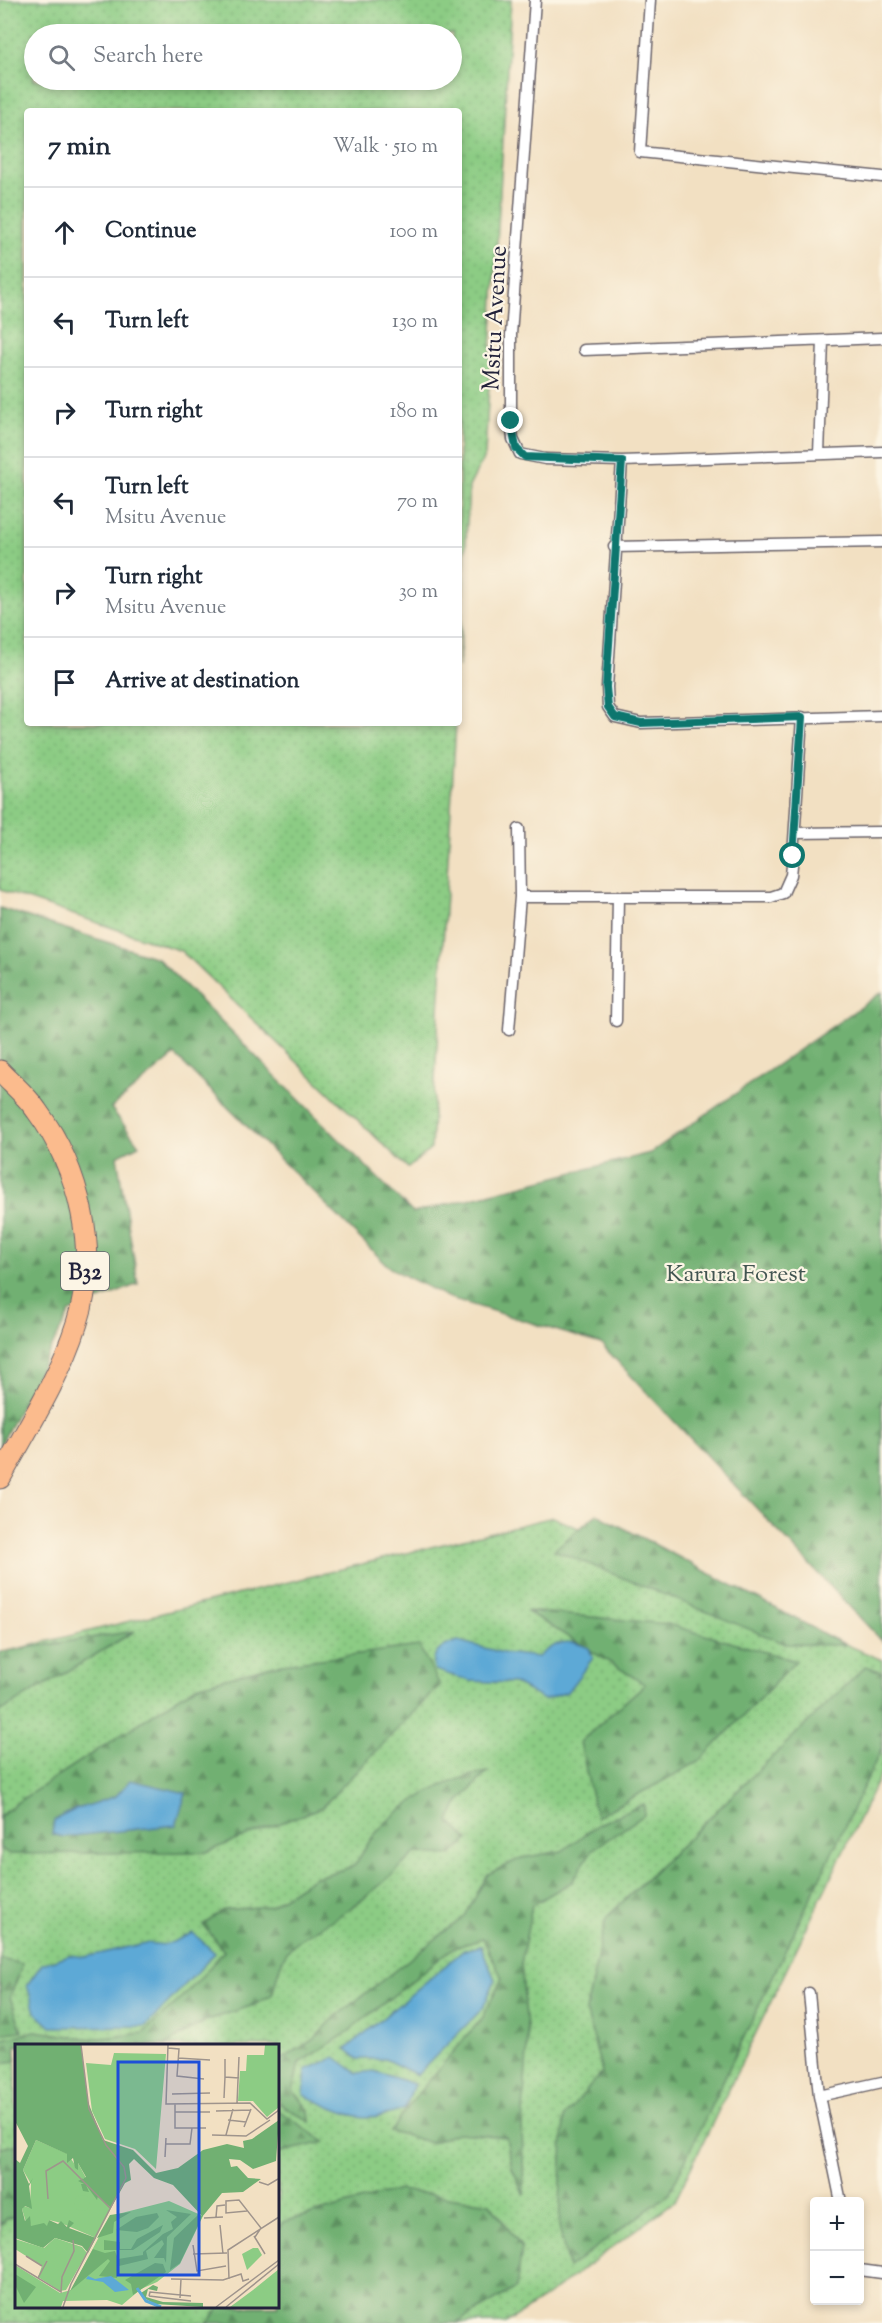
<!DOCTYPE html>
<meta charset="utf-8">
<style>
body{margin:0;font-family:"Sorts Mill Goudy",serif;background:#f6f6f7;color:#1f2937}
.controls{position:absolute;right:18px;bottom:18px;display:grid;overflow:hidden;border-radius:6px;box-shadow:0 3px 9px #0003}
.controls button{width:54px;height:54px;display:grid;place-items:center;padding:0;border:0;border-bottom:2px solid #e0e1e3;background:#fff;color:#1f2937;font:30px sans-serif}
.stop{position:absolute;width:18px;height:18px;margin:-14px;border:4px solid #0f766e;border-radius:50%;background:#fff}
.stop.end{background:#0f766e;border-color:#fff;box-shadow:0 2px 6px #0008}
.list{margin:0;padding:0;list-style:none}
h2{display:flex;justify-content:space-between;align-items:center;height:78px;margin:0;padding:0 24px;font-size:26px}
h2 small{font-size:20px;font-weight:400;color:#747a83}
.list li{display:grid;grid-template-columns:39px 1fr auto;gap:18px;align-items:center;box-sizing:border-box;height:90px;padding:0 24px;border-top:2px solid #e0e1e3}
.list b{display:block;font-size:22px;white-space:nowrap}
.list p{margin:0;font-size:20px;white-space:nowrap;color:#747a83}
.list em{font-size:20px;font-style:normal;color:#747a83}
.icon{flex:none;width:33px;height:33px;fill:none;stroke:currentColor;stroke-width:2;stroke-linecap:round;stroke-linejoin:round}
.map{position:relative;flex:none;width:882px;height:2323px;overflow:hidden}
.search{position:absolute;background:#fff;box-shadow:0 3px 9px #0003;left:24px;top:24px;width:438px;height:66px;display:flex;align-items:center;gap:15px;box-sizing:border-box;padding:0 21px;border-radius:33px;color:#747a83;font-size:22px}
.panel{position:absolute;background:#fff;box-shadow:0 3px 9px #0003;left:24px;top:108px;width:438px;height:618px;border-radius:6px}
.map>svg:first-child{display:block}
</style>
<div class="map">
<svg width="882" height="2323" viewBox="0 0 882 2323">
<defs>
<pattern id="grass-dots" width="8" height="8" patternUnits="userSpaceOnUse" patternTransform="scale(1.5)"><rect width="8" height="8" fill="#8ccc84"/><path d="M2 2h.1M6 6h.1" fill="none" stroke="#78af73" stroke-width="1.8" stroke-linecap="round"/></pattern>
<pattern id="forest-firs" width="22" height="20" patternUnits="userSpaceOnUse" patternTransform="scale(1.5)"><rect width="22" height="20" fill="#71b072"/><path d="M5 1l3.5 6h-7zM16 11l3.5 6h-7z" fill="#5c8f5f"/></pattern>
</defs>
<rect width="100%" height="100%" fill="#fcf5e5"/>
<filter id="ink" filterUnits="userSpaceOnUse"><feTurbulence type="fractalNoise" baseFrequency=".0167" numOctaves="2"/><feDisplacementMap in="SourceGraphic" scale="12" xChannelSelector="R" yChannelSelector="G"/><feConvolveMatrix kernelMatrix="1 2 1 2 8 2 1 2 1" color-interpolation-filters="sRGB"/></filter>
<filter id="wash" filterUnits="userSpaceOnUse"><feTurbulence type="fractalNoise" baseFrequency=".008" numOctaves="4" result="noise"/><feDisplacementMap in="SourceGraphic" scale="24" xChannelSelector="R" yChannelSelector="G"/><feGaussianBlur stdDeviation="1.35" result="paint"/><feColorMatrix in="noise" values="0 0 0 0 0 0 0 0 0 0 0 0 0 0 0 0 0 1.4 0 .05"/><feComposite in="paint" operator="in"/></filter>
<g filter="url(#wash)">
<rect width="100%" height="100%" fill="#f2e0c2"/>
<path fill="url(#grass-dots)" stroke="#577760" stroke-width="1.5" fill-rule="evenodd" d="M0,0H511L485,455L469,487L459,667V111H27V723H456L431,1149L408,1168L181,951L0,890ZM34,34H452V80H34Z
M553,1517L882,1660V1771L675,2201L544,2298L506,2323H0V1653ZM16,2046H278V2306H16Z"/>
<path fill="url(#forest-firs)" stroke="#4a6956" stroke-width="1.5" d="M0,908L157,958L413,1213L650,1153L882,992V1641L601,1344L447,1297L390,1268L175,1055L111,1108L139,1145L117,1156L138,1284L70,1312L0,1446Z
M597,1514L845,1645L786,1644L554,1550Z
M526,1611L667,1624L796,1661L700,1761L596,1817L580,1742L645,1684Z
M135,1631L0,1712V1652Z
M419,1646L440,1685L322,1807L206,1852L9,1854L0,1848V1817L16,1803L196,1686L275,1665Z
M866,1666L882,1672V1748L669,2194L568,2268L559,2226L564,2117L602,2072L586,2010L606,1918Z
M487,1772L458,1803L449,1821L468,1840L451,1855L415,1853C394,1874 372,1893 348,1910C331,1923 309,1931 293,1945C280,1957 277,1978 272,1995L254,2005L205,2021L166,2045L16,2046V2061L0,2063V2040L35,2031L93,2039L143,2033L186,1994L224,1951L203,1925L224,1910L270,1906L313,1878L354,1866C361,1856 367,1844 374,1835C401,1803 446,1779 487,1772Z
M644,1804V1815L592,1850L572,1882L532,1905L521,1964L528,2037L522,2127L524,2195L512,2168L506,2137L457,2133L431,2143L390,2131L421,2090L483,2017L502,1978L483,1939L453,1948L344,2035L299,2063L293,2091L309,2110L310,2122L278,2102V2062L314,2039L335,2017L465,1916L488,1874L521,1858L562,1851L599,1824Z
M0,1959L23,1964L10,1997L22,2031L0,2034Z
M278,2110L325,2142L278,2153Z
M16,2145V2216L5,2219L0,2225V2148Z
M399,2190L490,2203L522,2248L516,2288L457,2323H208L220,2307L278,2306V2229L283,2222Z"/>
<path fill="#5da9d6" stroke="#406688" stroke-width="1.5" d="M458,1641L503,1653L538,1657C555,1641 568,1638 589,1648L593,1658L567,1692L544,1700L514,1683L470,1681L435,1670C429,1653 444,1645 458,1641Z
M130,1780L186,1793L176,1825L63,1837L52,1834L54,1820L74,1810L116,1796Z
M193,1933L215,1953L146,2026L51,2027L35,2012L27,1985L42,1964L69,1955L85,1957L146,1943L166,1945Z
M481,1946L495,1980L483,2008L417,2075L385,2059H358L346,2049L464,1950Z
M335,2057L357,2073L374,2071L414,2084L405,2109C363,2126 343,2113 304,2095L306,2070Z"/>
</g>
<g filter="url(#ink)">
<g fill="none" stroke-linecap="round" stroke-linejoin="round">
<defs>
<path id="street" d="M535,0L511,335V421L513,439L520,454L545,459L622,461L882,452
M650,0L640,152L882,177
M584,350L882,338
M819,454L823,341
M622,461L607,687L608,707L615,717L641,723L882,716
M614,547L882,542
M795,833L882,832
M520,897H771L783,893L791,875L793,856L802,717
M616,1021L618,896
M509,1030L520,897L519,829
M809,1993L819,2096L841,2202
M819,2096L882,2082
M860,2270L882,2273"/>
<path id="highway" d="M0,1071C12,1084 27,1096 37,1111C80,1169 100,1253 77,1323C60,1377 27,1429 0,1478"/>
</defs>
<use href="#street" stroke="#6b646a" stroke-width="13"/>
<use href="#highway" stroke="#6b646a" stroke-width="23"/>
<use href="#street" stroke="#fff" stroke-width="10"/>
<use href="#highway" stroke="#fbbb8d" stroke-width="21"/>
</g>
</g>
<g fill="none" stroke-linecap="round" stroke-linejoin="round" filter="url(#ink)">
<path stroke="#0f766e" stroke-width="8" d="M511,421L516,448L525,457L622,461L606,687L608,707L615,717L641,723L802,717L793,856"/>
</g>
<g text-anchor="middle" stroke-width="4.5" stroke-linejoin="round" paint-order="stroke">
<rect fill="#fcf5e5" stroke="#63616e" stroke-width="1.5" x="61" y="1252" width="48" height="38" rx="4.5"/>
<g font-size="22" font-weight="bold" fill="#22223b">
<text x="85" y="1279">B32</text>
</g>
<g font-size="24" fill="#22223b" stroke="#fcf5e5">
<text transform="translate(494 318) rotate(-87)" y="8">Msitu Avenue</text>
</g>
<g font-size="24" fill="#425551" stroke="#fcf5e5">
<text x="736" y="1281">Karura Forest</text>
</g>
</g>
<g transform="translate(15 2044)">
<rect width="264" height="264" fill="#f2e0c2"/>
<path d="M250,1H264V63L252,73L238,57H223L225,27H231L232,11H249ZM99,9L151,10L141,125L120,105L90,95L77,67L71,19L96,21ZM21,96L53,110L62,124V117L71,134H68L70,146L71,139L82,155L83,152L96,164L81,194L46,179L34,176L33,182H16L14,176L11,178L7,165L9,162L15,164L16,140L8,126ZM154,157L188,172L165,220L142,238L126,245L107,261L92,256L48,257L46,263H0V221L45,249L56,246L95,172ZM238,204H243L247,211L232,226L227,210ZM264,225V263H215L238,246Z" fill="#8ccc84"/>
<path d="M0,1H66L73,58L88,96L118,106L141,129L163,124L188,106L212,100L229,104L228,97L237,95L264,76L261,117L238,125L225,116L214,115L216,123L222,122L233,134L246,135L228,148L207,149L187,173L165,219L155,226L159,194L183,171L187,172L158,141L139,134L119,115L114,120L116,136L110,139L96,164L83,153L82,156L71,141L74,148L68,147L66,140H69L63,137L71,133L63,119V126L60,124L58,114L52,119V110L21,96L8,126L14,140L18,134L14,142L17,165L10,162L7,165L10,177L15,172L16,182L29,179L32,182L34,176L43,180L46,177L52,183L54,176L59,179L54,184L81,194L73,209L67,202L40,194L28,204L0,194V115L5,119L13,102L0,77ZM151,166L176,170L152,193L151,219L149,214H139L149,200L147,196L131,207L133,215L104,222L102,234L84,232L95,217L93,215L55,247L78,205L90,209L100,207L103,215L128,211V208L148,190L158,185L156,178L162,173ZM116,168L99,178L98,189L82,194L95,171ZM142,169L144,173L133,184L122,188L101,186L121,173ZM148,181L145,188L118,206H89V196L105,198V205H116L122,195ZM140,219L148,220L151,228L118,251L116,240L110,236ZM0,230L21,243L9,259L0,241ZM138,241L143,243L142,247L133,245L131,253L148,258L188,259V263L140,260L129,254L126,249Z" fill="#71b072"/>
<path d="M59 159a8 8 0 1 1 16 0a8 8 0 1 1-16 0ZM40,194L67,203L72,209L51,246L45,247L23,233L27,222L0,205V195L29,204Z" fill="#8ccc84"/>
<path d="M73,232L80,235L96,232L114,246L100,248L88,238L71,235Z" fill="#5da9d6"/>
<path fill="none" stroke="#5da9d6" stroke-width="3" d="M122,244L131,257L146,263"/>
<path fill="none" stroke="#9f948c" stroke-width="1.5" d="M153,1L151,60L235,59L252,75L264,66M153,4L164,5L162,32L189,35M163,14L195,16M210,15V33L224,34M157,50L195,49M209,54L210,33M222,59L224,13M160,60V84H191M201,67L236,66M160,68H195M213,76L231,78M229,83L236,65M197,91L231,92L255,76M211,91L218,65M151,100H175L177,84M150,113L151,94M244,138L253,141L263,135M33,155L31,127L48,117L95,164M232,167L211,169V157L224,156L246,184L240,193M201,173L202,162L210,161M189,174L208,173M205,181L208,210M239,192L250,210M178,201L182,227L211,222M178,210L212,209M11,212L27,222M0,220L46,248L47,233L59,207L58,196M23,234L32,217M156,235L208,236L226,230L228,237L234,235M214,235L213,206L264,173M134,252L135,248L176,252M134,252L176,257M165,254L166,235M48,263L56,240L111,134L109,123L91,101L74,65L66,1M201,263L264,216M211,263L264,220"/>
<path fill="#1d4ed8" fill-opacity="0.15" stroke="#1d4ed8" stroke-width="3" d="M103,18H184V231H103Z"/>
<rect width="264" height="264" fill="none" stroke="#22223b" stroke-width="3"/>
</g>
</svg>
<div class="controls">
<button>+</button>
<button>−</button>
</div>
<div class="stop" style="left:793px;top:856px"></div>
<div class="stop end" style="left:511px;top:421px"></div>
<div class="search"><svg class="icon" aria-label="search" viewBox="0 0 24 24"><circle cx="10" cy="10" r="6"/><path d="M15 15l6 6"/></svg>Search here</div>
<section class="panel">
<h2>7 min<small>Walk · 510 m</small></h2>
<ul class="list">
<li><svg class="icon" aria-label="ahead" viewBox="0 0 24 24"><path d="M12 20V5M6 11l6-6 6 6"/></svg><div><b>Continue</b></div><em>100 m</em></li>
<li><svg class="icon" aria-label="left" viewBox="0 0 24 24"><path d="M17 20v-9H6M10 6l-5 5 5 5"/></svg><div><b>Turn left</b></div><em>130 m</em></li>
<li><svg class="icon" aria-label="right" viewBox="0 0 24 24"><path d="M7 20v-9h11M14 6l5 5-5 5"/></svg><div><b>Turn right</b></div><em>180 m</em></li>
<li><svg class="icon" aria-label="left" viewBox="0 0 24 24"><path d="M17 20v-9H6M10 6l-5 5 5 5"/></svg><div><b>Turn left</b><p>Msitu Avenue</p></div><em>70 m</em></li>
<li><svg class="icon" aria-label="right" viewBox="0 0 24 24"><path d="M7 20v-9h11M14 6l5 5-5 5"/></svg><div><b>Turn right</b><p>Msitu Avenue</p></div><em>30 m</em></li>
<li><svg class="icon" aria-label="arrive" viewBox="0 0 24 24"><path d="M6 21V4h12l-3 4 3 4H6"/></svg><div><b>Arrive at destination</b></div></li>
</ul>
</section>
</div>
